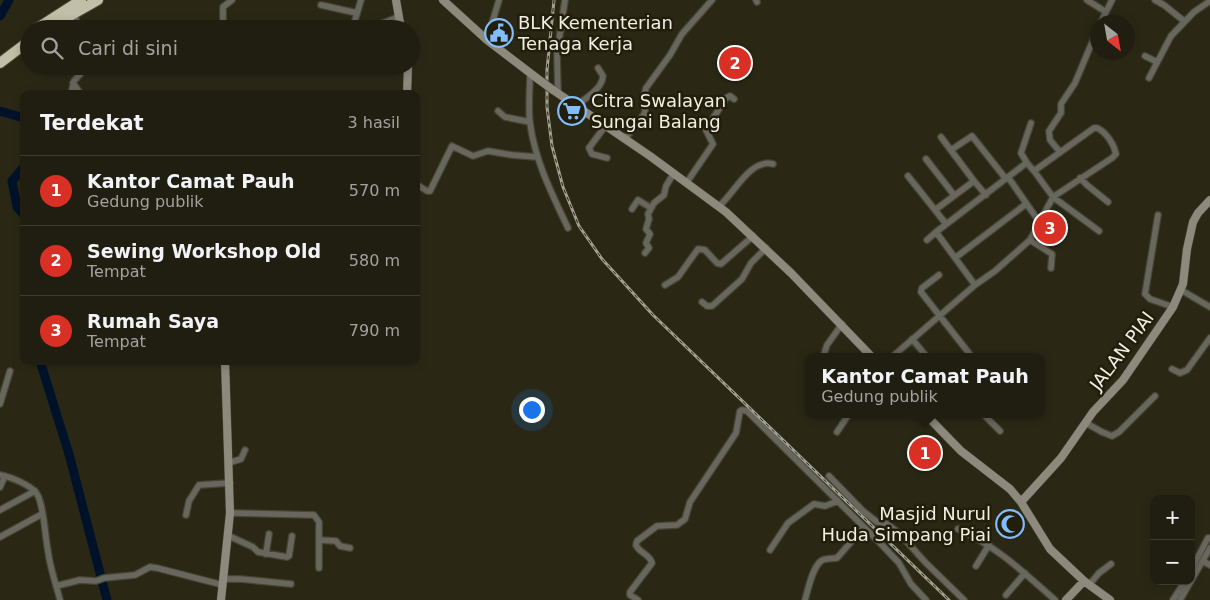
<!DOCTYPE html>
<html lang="id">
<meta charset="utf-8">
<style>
body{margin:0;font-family:"DejaVu Sans",sans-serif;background:#282719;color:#f1f3f6}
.controls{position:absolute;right:15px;bottom:15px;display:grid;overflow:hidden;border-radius:10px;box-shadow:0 2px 8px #0003}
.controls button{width:45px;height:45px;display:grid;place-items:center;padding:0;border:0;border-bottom:1px solid #3d3c30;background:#201e10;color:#f1f3f6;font:25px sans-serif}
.compass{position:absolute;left:1090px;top:15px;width:45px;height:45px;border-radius:50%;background:#201e10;box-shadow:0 2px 8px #0003;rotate:149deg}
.you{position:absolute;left:531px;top:409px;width:18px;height:18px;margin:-12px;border:4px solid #fff;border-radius:50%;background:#1a73e8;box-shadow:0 0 0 8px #1a73e833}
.badge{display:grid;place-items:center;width:32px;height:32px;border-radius:50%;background:#d93025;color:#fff;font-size:16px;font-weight:700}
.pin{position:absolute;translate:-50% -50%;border:2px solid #fff;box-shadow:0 1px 5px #0006}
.popup{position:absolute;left:805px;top:353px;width:240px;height:65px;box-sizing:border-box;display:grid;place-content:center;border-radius:10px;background:#201e10;filter:drop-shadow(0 1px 4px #0005);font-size:16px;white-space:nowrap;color:#a2a29f}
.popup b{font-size:19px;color:#f1f3f6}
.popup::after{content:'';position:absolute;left:50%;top:100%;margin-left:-10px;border:10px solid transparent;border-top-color:#201e10}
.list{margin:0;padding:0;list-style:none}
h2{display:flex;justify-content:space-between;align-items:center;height:65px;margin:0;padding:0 20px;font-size:21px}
h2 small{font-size:16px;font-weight:400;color:#a2a29f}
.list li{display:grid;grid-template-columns:32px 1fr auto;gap:15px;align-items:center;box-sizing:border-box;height:70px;padding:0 20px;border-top:1px solid #3d3c30}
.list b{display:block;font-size:19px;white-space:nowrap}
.list p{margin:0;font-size:16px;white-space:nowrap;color:#a2a29f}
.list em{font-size:16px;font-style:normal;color:#a2a29f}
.icon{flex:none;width:28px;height:28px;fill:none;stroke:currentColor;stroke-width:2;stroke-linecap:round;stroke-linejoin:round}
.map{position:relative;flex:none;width:1210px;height:600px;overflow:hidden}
.search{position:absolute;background:#201e10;box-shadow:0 2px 8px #0003;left:20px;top:20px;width:400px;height:55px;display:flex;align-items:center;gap:12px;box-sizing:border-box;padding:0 18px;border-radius:28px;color:#a2a29f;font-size:19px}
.panel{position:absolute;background:#201e10;box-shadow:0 2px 8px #0003;left:20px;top:90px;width:400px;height:275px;border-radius:10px}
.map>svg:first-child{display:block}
</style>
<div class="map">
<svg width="1210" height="600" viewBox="0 0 1210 600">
<rect width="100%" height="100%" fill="#2a2815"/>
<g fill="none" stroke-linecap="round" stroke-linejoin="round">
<path stroke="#00122a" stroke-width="9" d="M0,16L9,0
M0,111L24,118
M24,167L12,181L17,207L24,215
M40,361L69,454L107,600"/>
<defs>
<path id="street" d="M361,0L353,27L371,28L398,17
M756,0L757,2
M1087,0L1106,12
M1155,0L1164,5L1184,21
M321,5L357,13
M75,11L77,29
M1101,22L1112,0
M223,25V7L232,0
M487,40L499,0
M1145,56L1157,62
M530,73C530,89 528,107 530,123C535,161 552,194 568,228
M1149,78L1171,36L1194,12L1210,1
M73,83L81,94
M558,93L557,54L565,0
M71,94L74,81L81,73L80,66
M577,105C586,98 602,89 603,76L598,68
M498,111L505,117L530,122
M606,125L589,148L592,154L607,158
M941,137L974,181
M625,139L645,113L644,96L646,88L670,55L682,34L712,0
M951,150L972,136L1006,179
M1060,152L1050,140L1049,131L1061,113V104L1075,83L1098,28
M926,159L954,195
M1027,163L1021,153L1031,123
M1034,171L1053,197L1099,231
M908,176L935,210L974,181L986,195
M1008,177L1040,223
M1080,178L1087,185L1108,202
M687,182L713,144L706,130L707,128L726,98L730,96L734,99
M416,184L427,191H430L452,146L473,156L488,151L512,155L537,157
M719,206C734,194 750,158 773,164
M632,209L638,200L651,208
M935,210L946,224
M1158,215L1145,294L1150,299L1173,307
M927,240L936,232L975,285
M1030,240L1052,254L1051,268
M645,253L649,248L646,243L650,234L646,229L649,219L648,214L654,203L664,195L666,186L674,173
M955,258L1026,204
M939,275L922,288L921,292L972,357
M665,285L678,277L698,249L705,250L717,263L721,264L753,236
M1181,290L1210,307
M702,302L707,306H712L742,279L751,263L766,248
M912,339L927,357
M823,357L827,345L842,324
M892,357L975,285L995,271L1030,240L1053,197L1112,158L1116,154C1114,144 1106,132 1097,128H1094L1034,171L1027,163L1025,164L936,232
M1172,369L1180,373L1187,370L1210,338
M0,404L10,371
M983,414L1000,431
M1086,423L1102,432L1112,436L1119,432L1155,396
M837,432L849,414
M228,463L241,459L245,450
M0,475C11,477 31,485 37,494C44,505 45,537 48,551C50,568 56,584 60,600
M829,476L863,511L877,522L887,524L899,533L925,562L964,600
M0,487L5,476
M0,510L35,491
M230,513L314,515L319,522V568
M186,515L189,501L199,485L230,483
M958,529C999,548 1022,571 1055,600
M229,536L253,547L258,552L287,557L289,556L292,536
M0,537L42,514
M319,540L336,541L340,546L350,548
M770,550L788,523L814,504L825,506L838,501
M266,554L269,534
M1203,561L1210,565
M976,566L989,545
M1191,570L1208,538H1210
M224,579H240L291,584
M1191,581L1210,548
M1089,585L1099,573L1111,564
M56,586L80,580L96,581L104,578L135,575L150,567L157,568L223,585
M1006,595L1025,573
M638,600L630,595V592L652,563C650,554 639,553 636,545L637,541L657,526L677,525L685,519L690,502L736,433L740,411L742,410L747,411L881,544L899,563L911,584L926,600
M805,600C808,590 812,568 821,561C825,558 832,559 837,558L864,527
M1173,600L1185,581
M1180,600L1191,581"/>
<path id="secondary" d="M396,0L401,29
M443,0L487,40L538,79
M553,90L650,156L726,212L791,273L872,357
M407,94L408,66
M925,414L961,451L1010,489L1021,502L1050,549L1084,581L1110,600
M1021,502L1061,458L1093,412L1123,380L1173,307L1183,284L1187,249L1193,222L1198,213L1210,200
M221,600L230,513L225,361
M1066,600L1084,581"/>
<path id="highway" d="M36,29L81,0
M47,29L98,0
M0,63L29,41"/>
</defs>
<use href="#street" stroke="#464432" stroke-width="8"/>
<use href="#secondary" stroke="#464432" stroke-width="9"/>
<use href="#highway" stroke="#464432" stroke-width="12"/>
<use href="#street" stroke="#68675e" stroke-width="5.5"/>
<use href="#secondary" stroke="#8c8a7c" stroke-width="8"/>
<use href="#highway" stroke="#c2bfa8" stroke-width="10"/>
<defs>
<path id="rail" d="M554,0L547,70V107L552,146L563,187L579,226L602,259L653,315L949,600"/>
</defs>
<use href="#rail" stroke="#a2a091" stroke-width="3"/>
<use href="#rail" stroke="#211e0c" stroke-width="1" stroke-dasharray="4" stroke-linecap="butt"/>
<defs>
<path id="secondary-bridge" d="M538,79L553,90"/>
</defs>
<use href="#secondary-bridge" stroke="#464432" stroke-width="9" stroke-linecap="butt"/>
<use href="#secondary-bridge" stroke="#8c8a7c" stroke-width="8"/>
</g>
<defs>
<symbol id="civic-ring" viewBox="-11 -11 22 22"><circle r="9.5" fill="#211e0c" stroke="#82bcfa" stroke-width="1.5"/><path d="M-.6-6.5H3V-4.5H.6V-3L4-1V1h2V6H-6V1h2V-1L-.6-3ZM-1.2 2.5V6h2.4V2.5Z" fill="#82bcfa"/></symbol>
<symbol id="supermarket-ring" viewBox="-11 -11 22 22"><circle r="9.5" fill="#211e0c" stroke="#82bcfa" stroke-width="1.5"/><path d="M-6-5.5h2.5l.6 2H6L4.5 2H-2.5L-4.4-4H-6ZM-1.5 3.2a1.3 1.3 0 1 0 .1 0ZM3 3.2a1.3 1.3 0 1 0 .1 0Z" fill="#82bcfa"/></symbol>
<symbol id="mosque-ring" viewBox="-11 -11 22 22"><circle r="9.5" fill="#211e0c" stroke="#82bcfa" stroke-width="1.5"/><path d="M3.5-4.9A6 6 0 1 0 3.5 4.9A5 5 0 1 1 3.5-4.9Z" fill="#82bcfa"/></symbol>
</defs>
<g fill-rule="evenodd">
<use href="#civic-ring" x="483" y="17" width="32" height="32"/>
<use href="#supermarket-ring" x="556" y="95" width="32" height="32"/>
<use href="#mosque-ring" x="994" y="508" width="32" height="32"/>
</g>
<g text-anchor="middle" stroke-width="5" stroke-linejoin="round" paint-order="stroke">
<g font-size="18" fill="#f1efe3" stroke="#211e0c" text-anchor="start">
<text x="518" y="29">BLK Kementerian<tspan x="518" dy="21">Tenaga Kerja</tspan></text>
<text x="591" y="107">Citra Swalayan<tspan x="591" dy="21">Sungai Balang</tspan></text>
<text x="991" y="520" text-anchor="end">Masjid Nurul<tspan x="991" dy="21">Huda Simpang Piai</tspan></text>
</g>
<g font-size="18" fill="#f1efe3" stroke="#211e0c">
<text transform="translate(1122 351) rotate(-53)" y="6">JALAN PIAI</text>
</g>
</g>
</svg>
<div class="controls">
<button>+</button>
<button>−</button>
</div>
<svg class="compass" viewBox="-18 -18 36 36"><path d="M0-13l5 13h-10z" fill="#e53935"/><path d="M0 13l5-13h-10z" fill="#a2a29f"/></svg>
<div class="you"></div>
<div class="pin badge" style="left:925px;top:453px">1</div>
<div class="popup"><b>Kantor Camat Pauh</b>Gedung publik</div>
<div class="pin badge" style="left:735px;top:63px">2</div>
<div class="pin badge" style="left:1050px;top:228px">3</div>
<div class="search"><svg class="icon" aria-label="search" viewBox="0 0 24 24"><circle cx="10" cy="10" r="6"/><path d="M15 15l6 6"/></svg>Cari di sini</div>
<section class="panel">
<h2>Terdekat<small>3 hasil</small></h2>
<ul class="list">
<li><span class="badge">1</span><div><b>Kantor Camat Pauh</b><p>Gedung publik</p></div><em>570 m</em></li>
<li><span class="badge">2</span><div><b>Sewing Workshop Old</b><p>Tempat</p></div><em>580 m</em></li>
<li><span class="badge">3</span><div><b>Rumah Saya</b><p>Tempat</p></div><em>790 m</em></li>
</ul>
</section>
</div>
